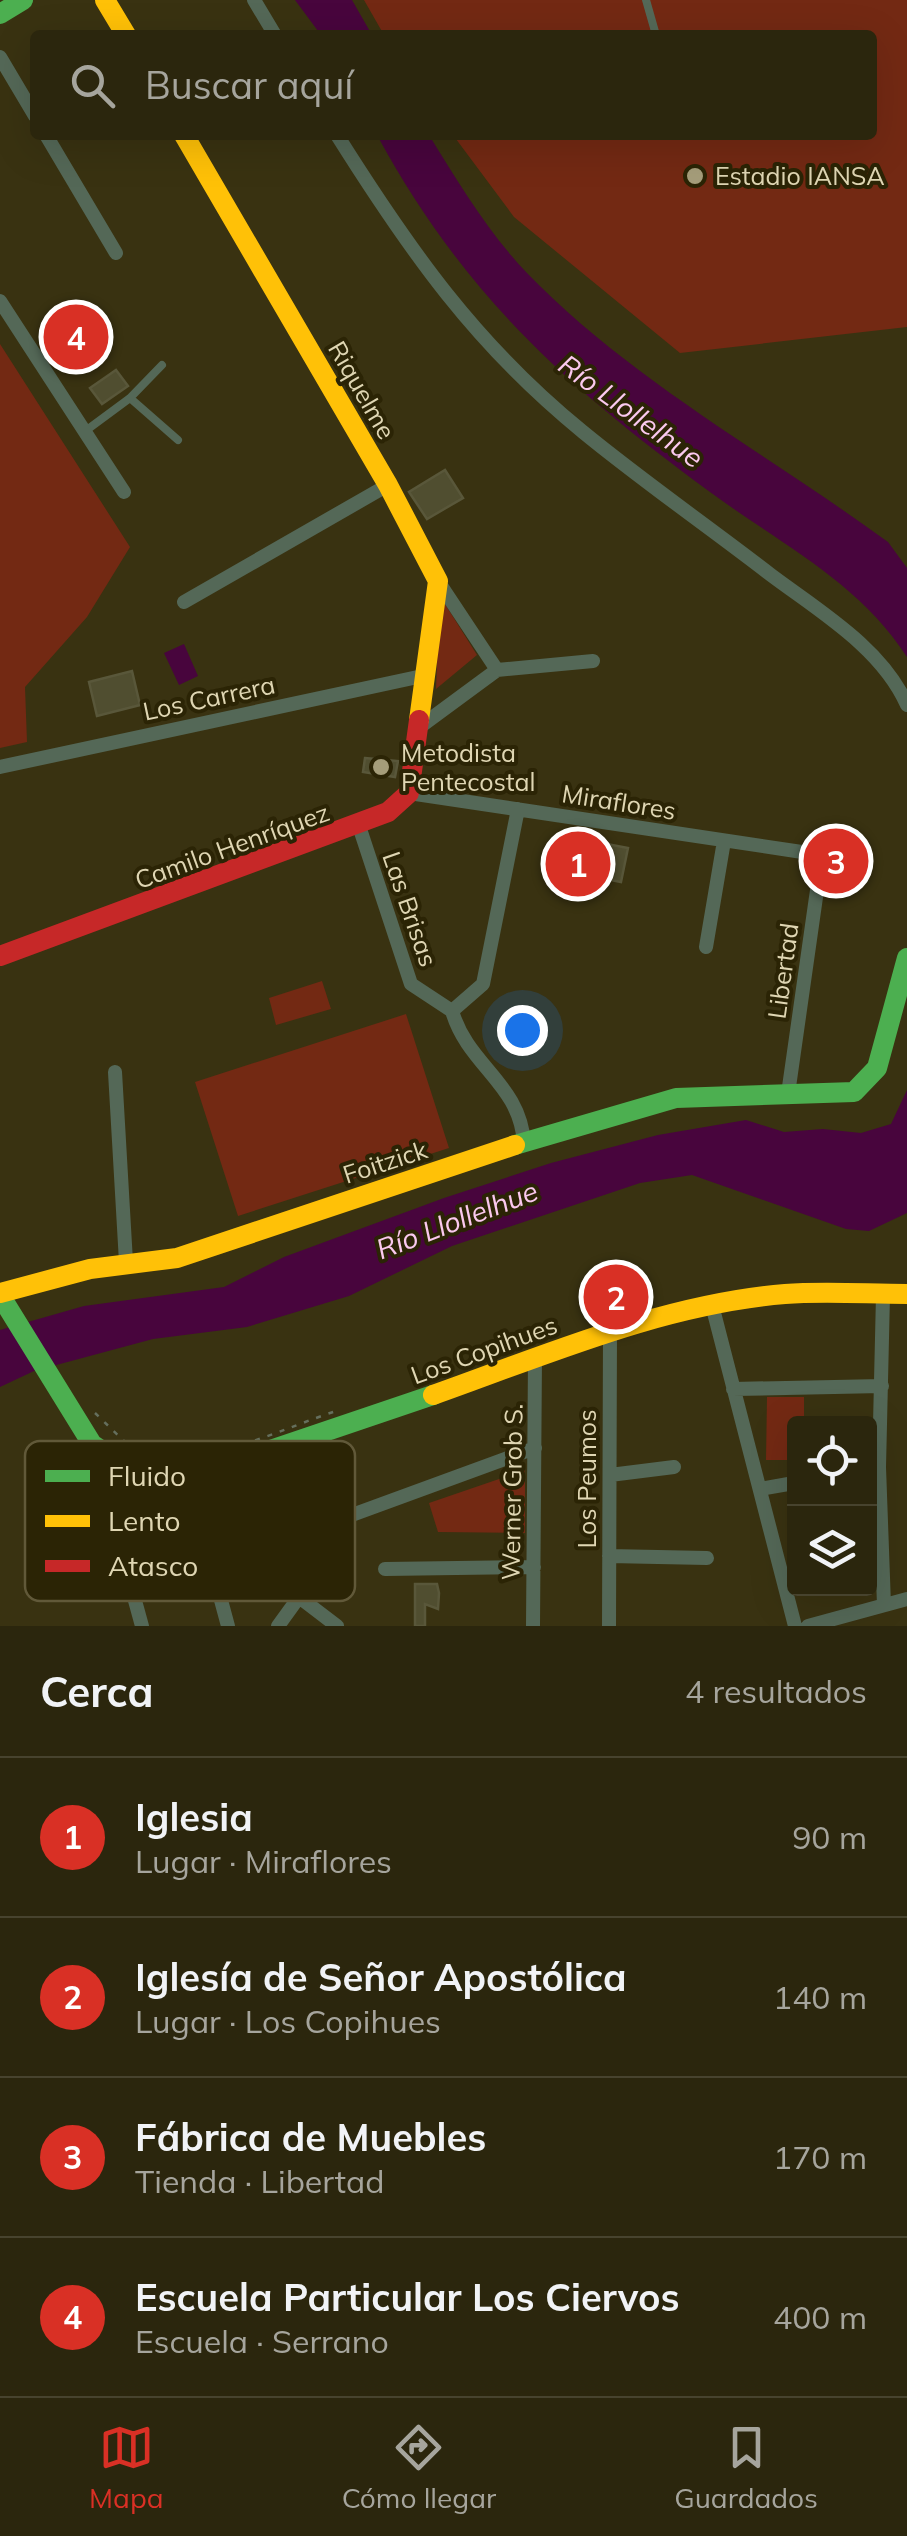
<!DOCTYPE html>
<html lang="es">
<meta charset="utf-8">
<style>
body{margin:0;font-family:Mulish,sans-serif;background:#37321b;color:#f1f3f6}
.controls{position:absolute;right:30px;bottom:30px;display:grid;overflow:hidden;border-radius:10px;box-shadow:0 10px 40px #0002}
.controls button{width:90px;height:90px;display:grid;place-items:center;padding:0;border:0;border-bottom:2px solid #47432e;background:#2b260d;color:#f1f3f6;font:50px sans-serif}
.you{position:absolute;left:522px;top:1030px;width:35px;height:35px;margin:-25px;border:8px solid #fff;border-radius:50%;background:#1a73e8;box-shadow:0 0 0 15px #1a73e833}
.badge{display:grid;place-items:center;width:65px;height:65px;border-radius:50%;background:#d93025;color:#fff;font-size:32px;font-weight:700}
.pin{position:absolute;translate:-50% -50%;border:5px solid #fff;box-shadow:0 2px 10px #0006}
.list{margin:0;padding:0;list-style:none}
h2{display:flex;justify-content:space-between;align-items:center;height:130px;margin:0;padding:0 40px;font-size:42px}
h2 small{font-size:32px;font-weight:400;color:#a6a59d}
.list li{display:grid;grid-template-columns:65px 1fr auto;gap:30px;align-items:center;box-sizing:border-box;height:160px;padding:0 40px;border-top:2px solid #47432e}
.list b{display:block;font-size:38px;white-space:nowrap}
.list p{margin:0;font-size:32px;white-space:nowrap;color:#a6a59d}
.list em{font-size:32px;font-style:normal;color:#a6a59d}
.icon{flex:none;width:55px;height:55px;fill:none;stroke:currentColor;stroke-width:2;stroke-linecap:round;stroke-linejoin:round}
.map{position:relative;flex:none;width:907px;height:1626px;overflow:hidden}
.search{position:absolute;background:#2b260d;box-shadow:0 10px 40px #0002;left:30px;right:30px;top:30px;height:110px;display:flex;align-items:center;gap:25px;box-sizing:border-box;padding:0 35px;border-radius:10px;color:#a6a59d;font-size:38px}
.sheet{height:770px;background:#2b260d}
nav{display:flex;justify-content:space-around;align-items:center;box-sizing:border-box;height:140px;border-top:2px solid #47432e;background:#2b260d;font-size:28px;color:#a6a59d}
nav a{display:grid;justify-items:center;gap:5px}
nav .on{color:#d93025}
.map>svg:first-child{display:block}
</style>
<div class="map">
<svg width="907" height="1626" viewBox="0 0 907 1626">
<rect width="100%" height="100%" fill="#393211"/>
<path fill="#732913" d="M364,0H907V327L680,353L514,217L453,135H872V35H384Z
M0,344L130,547L87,617L25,687L27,742L0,748Z
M445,604L477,655L436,689L439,608Z
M322,981L331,1009L276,1025L269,998Z
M406,1014L449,1148L238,1216L195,1082Z
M767,1397H804V1423L794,1424V1460H766Z
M525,1470V1533L438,1532L429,1503Z"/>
<path fill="#48053d" d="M295,0H352L372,35H321Z
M377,135H429C458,182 488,232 526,272C630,380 769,455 888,542L907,568V657C859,582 779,543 710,492C565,385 464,295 377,135Z
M184,644L198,676L179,685L164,653Z
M907,1090V1213L869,1231L846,1229L692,1175L640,1183L452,1246L349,1296L247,1327L153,1339L34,1371L0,1387V1330L84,1306L224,1287L284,1257L444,1198L551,1163L658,1135L746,1120L784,1132L823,1129L861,1133L891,1124Z"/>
<path fill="#504e30" stroke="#59573a" stroke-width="2.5" d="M116,370L128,386L102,404L90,388Z
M445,470L463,498L427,519L409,492Z
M132,671L140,705L97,716L89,682Z
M365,758L398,761L395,777L363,772Z
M570,837L628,848L621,882L590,876L586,890L558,884Z
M621,1279L628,1310L611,1314L602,1284Z
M415,1584H437L439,1593L438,1609L425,1604V1626H415Z"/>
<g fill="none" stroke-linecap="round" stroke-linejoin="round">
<path stroke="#656f5d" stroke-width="2.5" stroke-dasharray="5 8" stroke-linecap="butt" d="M95,1413L124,1441L153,1453
M166,1456C221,1460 284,1428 336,1411"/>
<path stroke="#546857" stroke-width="8" d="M646,0L656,35
M130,398L178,440
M84,432L130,398L162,365"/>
<path stroke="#546857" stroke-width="14" d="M254,0L275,35
M0,57L35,116
M46,135L116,253
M337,135C410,251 476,345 583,432C644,482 709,527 771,575C819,611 882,648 907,705
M0,301L124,492
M438,581L497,670
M184,602L388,485
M421,726L497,670L593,661
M0,767L427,675
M409,793L822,855L788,1094
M359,826L411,984L452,1011C468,1066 520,1083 524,1143
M706,947L724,841
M452,1011L483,984L518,809
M115,1072L126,1262
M883,1295L879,1467L884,1605
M712,1305L795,1626
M733,1389L882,1386
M92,1444L142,1626
M258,1458L299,1597L337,1626
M610,1475L674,1467
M188,1478L228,1626
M760,1489L794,1483
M341,1519L535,1448
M609,1556L707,1558
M385,1569L534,1567
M278,1626L299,1597
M533,1626L535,1357
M609,1626L610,1332
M808,1626L907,1599"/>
<path stroke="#4caf50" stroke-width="20" d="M0,14L23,0
M515,1145L676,1098L854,1092L877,1068L907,958
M0,1295L92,1444L127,1467L188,1478L433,1395"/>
<path stroke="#ffc107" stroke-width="20" d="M105,0L126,35
M184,135L388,485L438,581L419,720
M0,1293L90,1269L177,1258L515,1145
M433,1395C546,1355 663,1304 785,1294C825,1291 867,1294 907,1294"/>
<path stroke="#c62828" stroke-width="20" d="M0,956L388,812L409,793L419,720"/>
</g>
<g fill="#a59d7a" stroke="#2b2405" stroke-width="4">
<circle cx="695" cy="176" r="10"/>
<circle cx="381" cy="767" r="10"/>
</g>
<g text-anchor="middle" stroke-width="8" stroke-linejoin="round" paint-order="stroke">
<g font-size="25" fill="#dfd6b3" stroke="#2b2405" text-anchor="start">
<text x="715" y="185">Estadio IANSA</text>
<text x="401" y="762">Metodista<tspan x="401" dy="29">Pentecostal</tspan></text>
</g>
<g font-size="25" fill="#dfd6b3" stroke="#2b2405">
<text transform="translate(362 390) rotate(60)" y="9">Riquelme</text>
<text transform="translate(209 698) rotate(-12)" y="9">Los Carrera</text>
<text transform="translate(619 802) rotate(9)" y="9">Miraflores</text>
<text transform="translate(232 846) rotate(-20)" y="9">Camilo Henríquez</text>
<text transform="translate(410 909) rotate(71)" y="9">Las Brisas</text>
<text transform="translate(783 971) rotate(-82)" y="9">Libertad</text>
<text transform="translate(385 1162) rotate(-18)" y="9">Foitzick</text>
<text transform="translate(484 1350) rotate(-20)" y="9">Los Copihues</text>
<text transform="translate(587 1479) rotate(-90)" y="9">Los Peumos</text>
<text transform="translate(512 1492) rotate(-89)" y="9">Werner Grob S.</text>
</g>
<g font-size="28" font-style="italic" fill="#fbc9ef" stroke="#2b2405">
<text transform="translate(631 411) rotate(36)" y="10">Río Llollelhue</text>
<text transform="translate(457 1220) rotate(-21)" y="10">Río Llollelhue</text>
</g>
</g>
<rect x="25" y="1441" width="330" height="160" rx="15" fill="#2b2405" stroke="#615939" stroke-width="2.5"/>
<rect x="45" y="1470" width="45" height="12" fill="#4caf50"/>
<rect x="45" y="1515" width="45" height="12" fill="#ffc107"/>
<rect x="45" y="1560" width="45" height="12" fill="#c62828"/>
<g font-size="28" fill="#dfd6b3">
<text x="108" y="1486">Fluido</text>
<text x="108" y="1531">Lento</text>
<text x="108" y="1576">Atasco</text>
</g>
</svg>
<div class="controls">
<button><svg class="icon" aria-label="locate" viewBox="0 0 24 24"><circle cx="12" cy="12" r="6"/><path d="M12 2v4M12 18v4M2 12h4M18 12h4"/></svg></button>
<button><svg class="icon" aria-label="layers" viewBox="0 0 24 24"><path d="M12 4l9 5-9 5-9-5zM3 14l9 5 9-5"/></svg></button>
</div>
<div class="you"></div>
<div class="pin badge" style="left:578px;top:864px">1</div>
<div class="pin badge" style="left:616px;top:1297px">2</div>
<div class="pin badge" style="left:836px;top:861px">3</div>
<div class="pin badge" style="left:76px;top:337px">4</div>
<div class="search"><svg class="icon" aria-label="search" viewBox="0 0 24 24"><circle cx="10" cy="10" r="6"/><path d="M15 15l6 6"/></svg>Buscar aquí</div>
</div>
<section class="sheet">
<h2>Cerca<small>4 resultados</small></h2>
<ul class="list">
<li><span class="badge">1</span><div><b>Iglesia</b><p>Lugar · Miraflores</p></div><em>90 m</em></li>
<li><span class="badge">2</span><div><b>Iglesía de Señor Apostólica</b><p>Lugar · Los Copihues</p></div><em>140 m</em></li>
<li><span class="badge">3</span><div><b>Fábrica de Muebles</b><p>Tienda · Libertad</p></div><em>170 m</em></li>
<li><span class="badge">4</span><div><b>Escuela Particular Los Ciervos</b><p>Escuela · Serrano</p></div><em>400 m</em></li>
</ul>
</section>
<nav>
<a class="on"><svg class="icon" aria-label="map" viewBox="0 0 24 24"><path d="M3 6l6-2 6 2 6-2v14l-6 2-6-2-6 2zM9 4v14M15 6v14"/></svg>Mapa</a>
<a><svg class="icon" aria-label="directions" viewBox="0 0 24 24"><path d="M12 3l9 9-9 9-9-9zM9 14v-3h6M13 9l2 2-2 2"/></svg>Cómo llegar</a>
<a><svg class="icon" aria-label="saved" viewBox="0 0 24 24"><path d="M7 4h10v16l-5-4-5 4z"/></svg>Guardados</a>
</nav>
